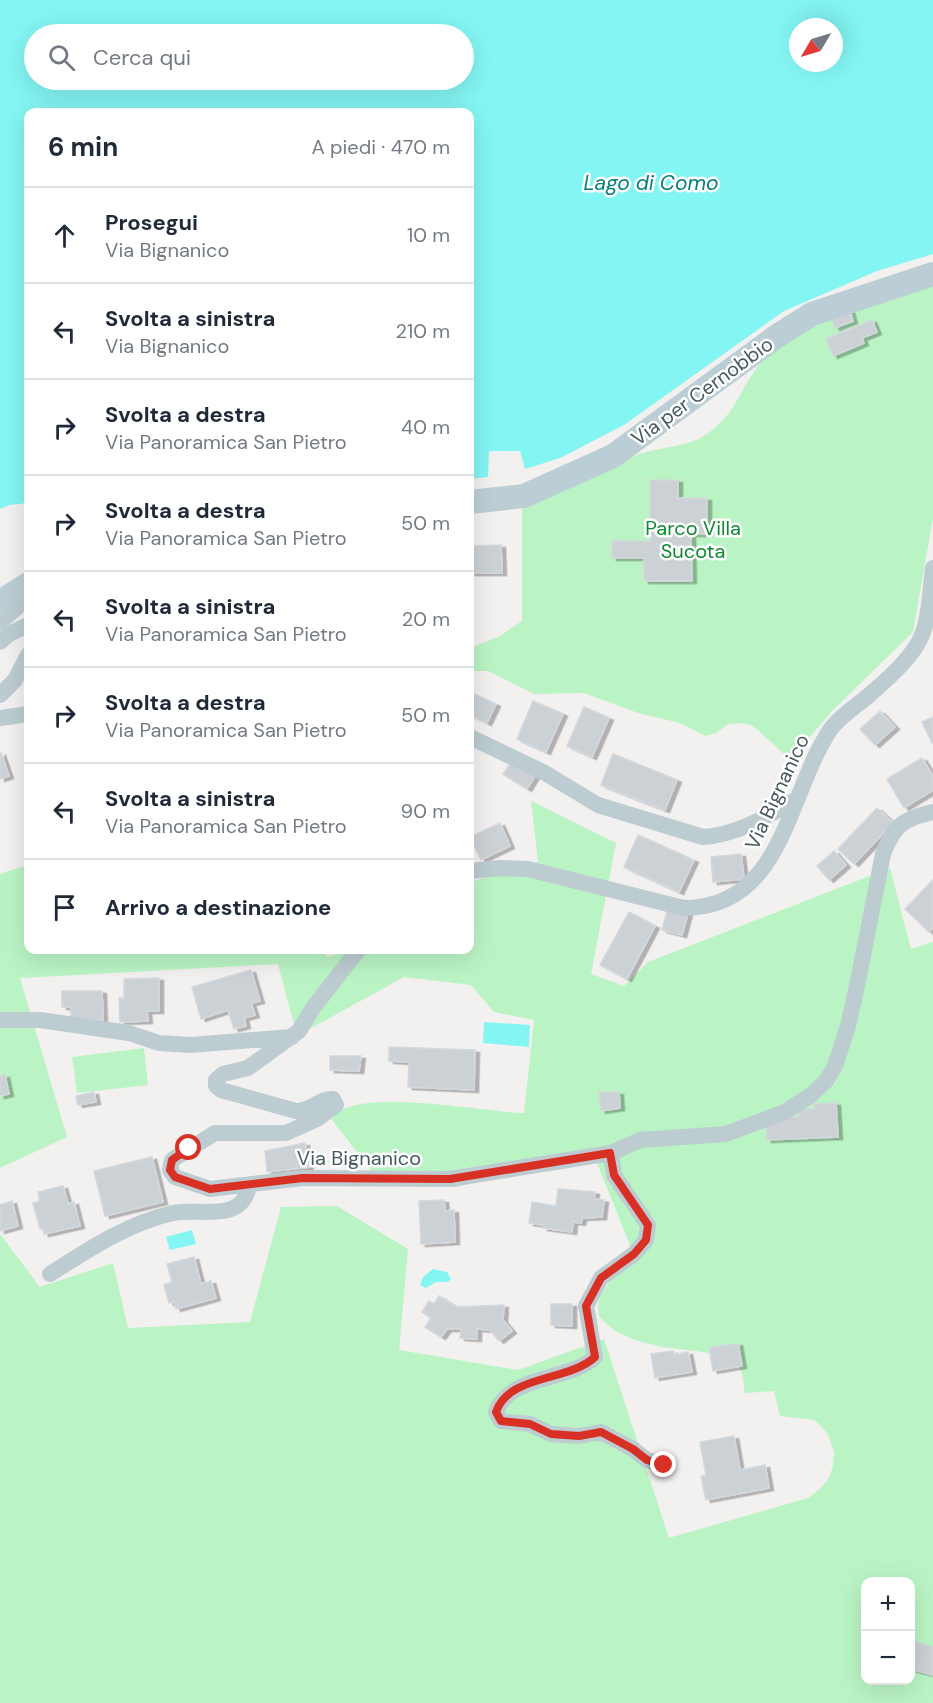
<!DOCTYPE html>
<html lang="it">
<meta charset="utf-8">
<style>
body{margin:0;font-family:"DM Sans",sans-serif;background:#f6f6f7;color:#1f2937}
.controls{position:absolute;right:18px;bottom:18px;display:grid;overflow:hidden;border-radius:12px;box-shadow:0 6px 24px #0002}
.controls button{width:54px;height:54px;display:grid;place-items:center;padding:0;border:0;border-bottom:2px solid #e0e1e3;background:#fff;color:#1f2937;font:30px sans-serif}
.compass{position:absolute;left:789px;top:18px;width:54px;height:54px;border-radius:50%;background:#fff;box-shadow:0 6px 24px #0002;rotate:232deg}
.stop{position:absolute;width:18px;height:18px;margin:-14px;border:4px solid #d93025;border-radius:50%;background:#fff}
.stop.end{background:#d93025;border-color:#fff;box-shadow:0 2px 6px #0008}
.list{margin:0;padding:0;list-style:none}
h2{display:flex;justify-content:space-between;align-items:center;height:78px;margin:0;padding:0 24px;font-size:26px}
h2 small{font-size:20px;font-weight:400;color:#747a83}
.list li{display:grid;grid-template-columns:39px 1fr auto;gap:18px;align-items:center;box-sizing:border-box;height:96px;padding:0 24px;border-top:2px solid #e0e1e3}
.list b{display:block;font-size:22px;white-space:nowrap}
.list p{margin:0;font-size:20px;white-space:nowrap;color:#747a83}
.list em{font-size:20px;font-style:normal;color:#747a83}
.icon{flex:none;width:33px;height:33px;fill:none;stroke:currentColor;stroke-width:2;stroke-linecap:round;stroke-linejoin:round}
.map{position:relative;flex:none;width:933px;height:1703px;overflow:hidden}
.search{position:absolute;background:#fff;box-shadow:0 6px 24px #0002;left:24px;top:24px;width:450px;height:66px;display:flex;align-items:center;gap:15px;box-sizing:border-box;padding:0 21px;border-radius:33px;color:#747a83;font-size:22px}
.panel{position:absolute;background:#fff;box-shadow:0 6px 24px #0002;left:24px;top:108px;width:450px;height:846px;border-radius:12px}
.map>svg:first-child{display:block}
</style>
<div class="map">
<svg width="933" height="1703" viewBox="0 0 933 1703">
<defs>
<filter id="shadow"><feDropShadow dx="4.5" dy="2.5" stdDeviation="0" flood-color="#0004"/></filter>
</defs>
<rect width="100%" height="100%" fill="#f3f0f0"/>
<path fill="#baf4c4" fill-rule="evenodd" d="M933,284V518L913,632L833,710L795,754L783,753L753,726L743,723L728,724L716,733L705,736L680,723L638,713L584,693L534,694L488,671H470V648L500,636L522,621V505C560,488 599,469 639,454C657,448 689,446 704,436C737,414 737,393 759,365C800,314 874,303 933,284Z
M531,801L616,843L591,974L624,986L648,962L890,868L911,949L933,942V1703H0V1234L40,1287L113,1263L128,1328L250,1322L281,1207L337,1206L408,1249L399,1350L518,1370L604,1339L669,1538L808,1498L820,1489L829,1478L833,1466L834,1452L828,1434L815,1420L780,1416L774,1391L744,1393C744,1384 744,1373 738,1366C720,1341 635,1361 599,1316L598,1304L601,1295L631,1248L595,1158L455,1187L381,1183L332,1120C346,1084 489,1113 524,1113L534,1020L494,1012L471,985L404,977L297,1036L278,964L20,978L67,1137L0,1168V874L28,865V950H322L328,957L347,950H470V882L538,862ZM866,1582H910V1680H866Z
M144,1048L148,1085L77,1093L72,1057Z"/>
<path fill="#83f5f3" fill-rule="evenodd" d="M0,0H933V254L877,271L784,311L624,425L560,458L525,469L520,451H489L488,477L470,479V112H28V503L9,505L0,509ZM798,27H834V63H798ZM464,34V80H34V34Z
M484,1022L530,1025L529,1047L483,1043Z
M192,1230L196,1244L170,1250L166,1237Z
M433,1269L447,1272L451,1279L448,1282H436L426,1288L420,1285L423,1277Z"/>
<path fill="#cbd1d5" stroke="#d3d8dc" stroke-width="1.5" filter="url(#shadow)" d="M850,310L853,321L835,328L831,316Z
M872,320L877,332L862,338L864,343L833,356L826,339Z
M650,480H678V498H707V534H691L692,581H644V558H612V541H650Z
M501,545L502,573H470V546Z
M472,693L496,704L487,723L470,715Z
M533,701L563,714L546,752L517,739Z
M584,707L609,718L592,757L567,746Z
M880,711L895,727L875,745L860,729Z
M933,717V743H932L922,722Z
M1,753L9,776L0,779V754Z
M613,754L677,780L665,810L601,785Z
M922,758L933,776V790L904,808L887,779Z
M512,761L535,776L527,789L503,774Z
M877,808L893,823L854,864L838,849Z
M500,823L510,846L481,860L470,837Z
M638,835L694,860L679,892L624,867Z
M834,851L846,865L829,880L817,866Z
M741,854L744,879L713,882L711,857Z
M933,880V928L929,932L905,909Z
M668,908L688,913L682,935L662,930Z
M629,912L655,926L627,979L600,965Z
M251,970L260,1001L251,1003L255,1015L244,1018L246,1026L234,1029L228,1010L201,1019L192,987Z
M159,978V1011H147L148,1021L120,1022L119,998H124V979Z
M62,991H102L103,1020L71,1021V1007H62Z
M389,1047L475,1050L474,1090L408,1087L409,1062L389,1061Z
M330,1056H361L359,1071L330,1070Z
M5,1075L9,1094L0,1096V1076Z
M94,1092L96,1102L78,1105L76,1096Z
M599,1092H619L620,1108L601,1111Z
M836,1103L838,1137L767,1140L766,1123L782,1118L799,1117V1109H814V1104Z
M305,1143L309,1167L267,1172L265,1151Z
M152,1157L163,1202L105,1216L94,1171Z
M63,1186L68,1204L74,1202L80,1226L44,1234L43,1228L40,1229L33,1203L40,1201L38,1192Z
M558,1189L595,1192L594,1199L604,1200L602,1217L582,1218L581,1223L573,1222L572,1232L543,1228V1225L529,1223L532,1202L556,1206Z
M444,1200L445,1211L454,1210L455,1242L421,1244L419,1201Z
M12,1201L18,1226L0,1231V1205Z
M194,1257L201,1284L211,1281L216,1298L176,1309L174,1301L169,1303L164,1285L172,1282L167,1264Z
M439,1296L456,1307L504,1305L503,1320L512,1331L499,1341L490,1330L477,1329V1339L460,1338L461,1329H447L441,1337L425,1327L431,1318L422,1312L429,1301L434,1304Z
M551,1304H572V1326L551,1325Z
M738,1343L742,1366L713,1371L709,1348Z
M673,1351L674,1355L688,1352L692,1372L655,1378L651,1354Z
M734,1436L740,1470L765,1465L769,1488L706,1500L701,1476L706,1475L700,1442Z
M910,1640L933,1647V1675L910,1669Z"/>
<g fill="none" stroke-linecap="round" stroke-linejoin="round">
<path stroke="#bcccd0" stroke-width="16" d="M0,622L28,598
M0,642L9,634L28,625
M0,695L15,680L28,655
M0,718L28,714
M470,737L545,773L598,805L703,837C737,835 768,816 797,799
M470,871L501,868L528,869L684,908C783,908 787,795 830,730C839,717 855,707 867,697C886,680 912,659 922,635C930,615 930,590 933,568
M358,950L313,1008L299,1031L248,1068L223,1074L216,1080V1086L221,1090L296,1111C310,1112 320,1098 333,1099L336,1105L317,1119L286,1133H215L172,1160L170,1170L175,1177L210,1189L303,1178L450,1179L611,1153L640,1140L726,1134L785,1112L811,1095L826,1081L835,1066L848,1026L857,986L883,854C895,824 903,819 933,812
M0,1020H40L129,1033L159,1043L190,1045L292,1037
M611,1153L614,1175L648,1225L646,1240L634,1254L601,1278L586,1306L595,1357C568,1382 510,1374 496,1412L501,1421L530,1424L551,1434L579,1436L601,1432L633,1449L647,1460L664,1465
M50,1274C88,1250 128,1223 173,1213C191,1210 211,1214 228,1210C242,1206 246,1198 250,1184"/>
<path stroke="#bcced5" stroke-width="24" d="M470,502L524,496L613,456L777,336L812,314L933,274
M0,602L28,584"/>
</g>
<g fill="none" stroke-linecap="round" stroke-linejoin="round">
<path stroke="#d93025" stroke-width="8" d="M189,1148L172,1160L170,1170L175,1177L210,1189L303,1178L450,1179L610,1153L614,1175L648,1225L646,1240L634,1254L601,1278L586,1306L595,1357C568,1382 509,1374 496,1412L501,1421L530,1424L551,1434L579,1436L601,1432L633,1449L647,1460L664,1465"/>
</g>
<g text-anchor="middle" stroke-width="5" stroke-linejoin="round" paint-order="stroke">
<g font-size="20" fill="#46595f" stroke="#fff">
<text transform="translate(702 391) rotate(-36)" y="7">Via per Cernobbio</text>
<text transform="translate(777 792) rotate(-65)" y="7">Via Bignanico</text>
<text x="359" y="1165">Via Bignanico</text>
</g>
<g font-size="20" fill="#0e8930" stroke="#fff">
<text x="693" y="535">Parco Villa<tspan x="693" dy="23">Sucota</tspan></text>
</g>
<g font-size="21" font-style="italic" fill="#067e7c" stroke="#fff">
<text x="651" y="190">Lago di Como</text>
</g>
</g>
</svg>
<div class="controls">
<button>+</button>
<button>−</button>
</div>
<svg class="compass" viewBox="-18 -18 36 36"><path d="M0-13l5 13h-10z" fill="#e53935"/><path d="M0 13l5-13h-10z" fill="#747a83"/></svg>
<div class="stop" style="left:189px;top:1148px"></div>
<div class="stop end" style="left:664px;top:1465px"></div>
<div class="search"><svg class="icon" aria-label="search" viewBox="0 0 24 24"><circle cx="10" cy="10" r="6"/><path d="M15 15l6 6"/></svg>Cerca qui</div>
<section class="panel">
<h2>6 min<small>A piedi · 470 m</small></h2>
<ul class="list">
<li><svg class="icon" aria-label="ahead" viewBox="0 0 24 24"><path d="M12 20V5M6 11l6-6 6 6"/></svg><div><b>Prosegui</b><p>Via Bignanico</p></div><em>10 m</em></li>
<li><svg class="icon" aria-label="left" viewBox="0 0 24 24"><path d="M17 20v-9H6M10 6l-5 5 5 5"/></svg><div><b>Svolta a sinistra</b><p>Via Bignanico</p></div><em>210 m</em></li>
<li><svg class="icon" aria-label="right" viewBox="0 0 24 24"><path d="M7 20v-9h11M14 6l5 5-5 5"/></svg><div><b>Svolta a destra</b><p>Via Panoramica San Pietro</p></div><em>40 m</em></li>
<li><svg class="icon" aria-label="right" viewBox="0 0 24 24"><path d="M7 20v-9h11M14 6l5 5-5 5"/></svg><div><b>Svolta a destra</b><p>Via Panoramica San Pietro</p></div><em>50 m</em></li>
<li><svg class="icon" aria-label="left" viewBox="0 0 24 24"><path d="M17 20v-9H6M10 6l-5 5 5 5"/></svg><div><b>Svolta a sinistra</b><p>Via Panoramica San Pietro</p></div><em>20 m</em></li>
<li><svg class="icon" aria-label="right" viewBox="0 0 24 24"><path d="M7 20v-9h11M14 6l5 5-5 5"/></svg><div><b>Svolta a destra</b><p>Via Panoramica San Pietro</p></div><em>50 m</em></li>
<li><svg class="icon" aria-label="left" viewBox="0 0 24 24"><path d="M17 20v-9H6M10 6l-5 5 5 5"/></svg><div><b>Svolta a sinistra</b><p>Via Panoramica San Pietro</p></div><em>90 m</em></li>
<li><svg class="icon" aria-label="arrive" viewBox="0 0 24 24"><path d="M6 21V4h12l-3 4 3 4H6"/></svg><div><b>Arrivo a destinazione</b></div></li>
</ul>
</section>
</div>
